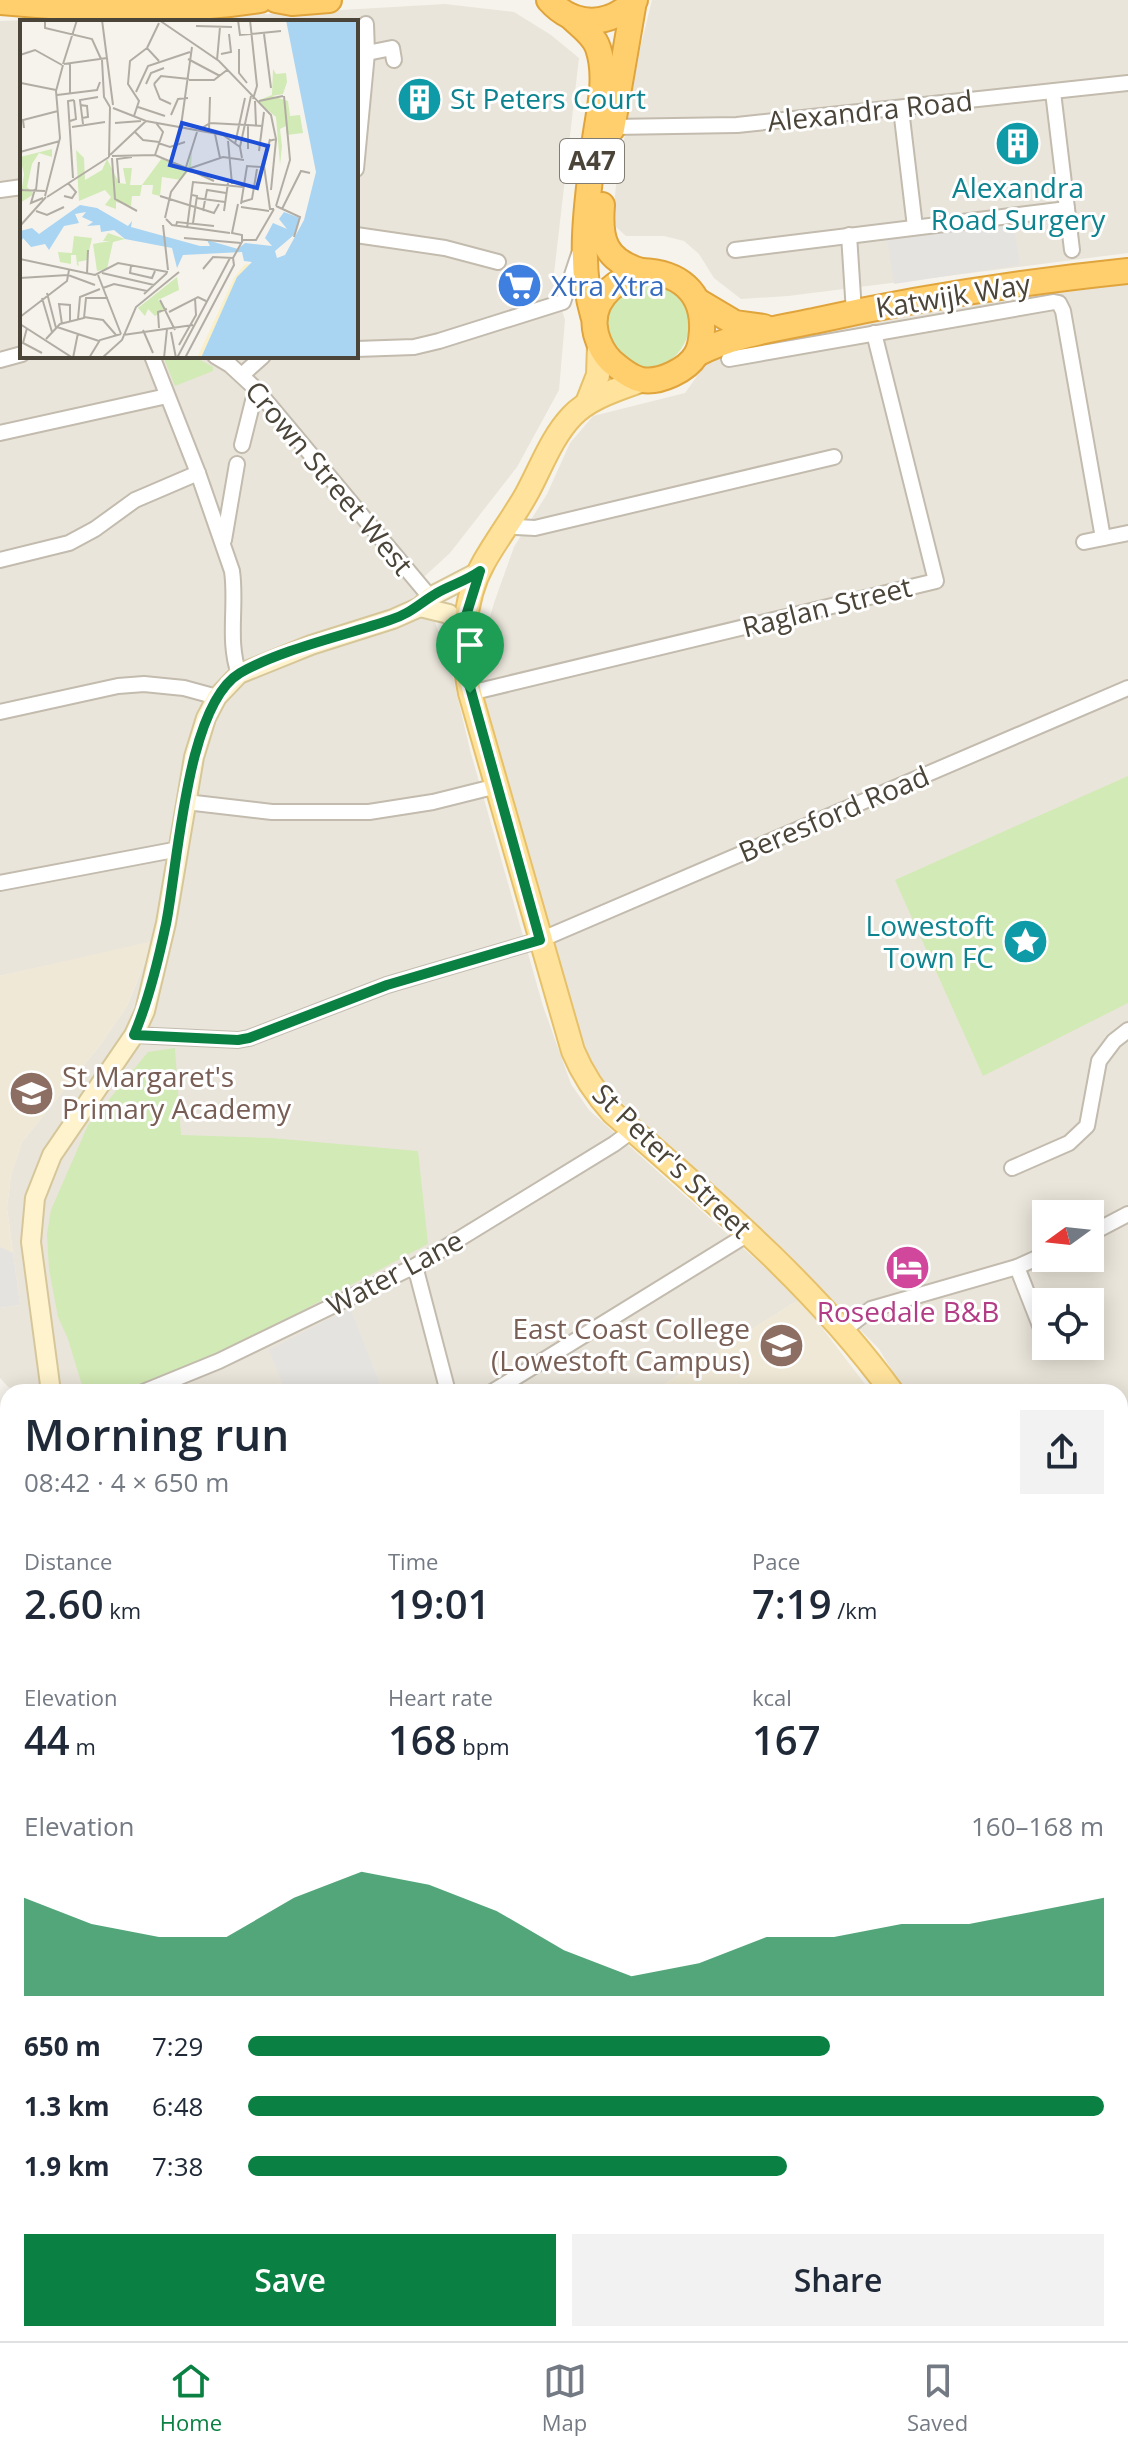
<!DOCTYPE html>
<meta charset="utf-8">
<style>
body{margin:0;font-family:"Open Sans",sans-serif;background:#f2f2f3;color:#1f2937;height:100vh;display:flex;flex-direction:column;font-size:30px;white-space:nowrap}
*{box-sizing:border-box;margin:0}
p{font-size:26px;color:#747a83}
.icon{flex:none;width:44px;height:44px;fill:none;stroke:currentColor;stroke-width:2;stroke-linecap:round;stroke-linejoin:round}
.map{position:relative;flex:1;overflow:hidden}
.panel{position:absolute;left:0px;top:1384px;width:1128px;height:958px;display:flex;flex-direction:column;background:#fff;border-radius:24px 24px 0 0;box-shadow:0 4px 20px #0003}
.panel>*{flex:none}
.needle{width:52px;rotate:255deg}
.buttons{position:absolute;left:1032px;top:1200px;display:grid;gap:16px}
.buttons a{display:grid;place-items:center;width:72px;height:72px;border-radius:0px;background:#fff;box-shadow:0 4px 20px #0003;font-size:40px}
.pin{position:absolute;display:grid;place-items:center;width:68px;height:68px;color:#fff;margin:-82px -34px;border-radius:50% 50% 50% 0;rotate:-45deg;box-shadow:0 0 8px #0007}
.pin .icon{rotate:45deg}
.round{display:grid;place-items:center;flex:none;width:84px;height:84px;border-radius:0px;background:#f2f2f3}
.head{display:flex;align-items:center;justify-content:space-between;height:136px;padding:0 24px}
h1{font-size:44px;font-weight:600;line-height:60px}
.figures{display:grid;grid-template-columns:repeat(3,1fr);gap:12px;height:136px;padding:8px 24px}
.figures div{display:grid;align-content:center}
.figures b{font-size:40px;font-weight:600}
.figures small{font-size:22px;font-weight:400}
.figures p{font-size:22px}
.chart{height:224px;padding:16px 24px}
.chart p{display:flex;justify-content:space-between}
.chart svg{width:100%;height:144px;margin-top:8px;fill:#0b8043;opacity:.7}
.primary-button{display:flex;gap:16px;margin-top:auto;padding:16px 24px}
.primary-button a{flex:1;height:92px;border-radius:0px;background:#0b8043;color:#fff;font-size:32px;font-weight:600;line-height:92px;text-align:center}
.primary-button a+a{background:#f2f2f3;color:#1f2937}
ul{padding:0 24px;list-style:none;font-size:26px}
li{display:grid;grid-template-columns:128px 96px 1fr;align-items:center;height:60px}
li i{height:20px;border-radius:10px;background:#0b8043}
.menu{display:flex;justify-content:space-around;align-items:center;height:112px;border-top:2px solid #e0e1e3;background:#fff;font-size:22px;color:#747a83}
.menu a{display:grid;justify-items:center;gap:4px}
.menu .selected{color:#0b8043}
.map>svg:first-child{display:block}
</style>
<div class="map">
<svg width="1128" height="2341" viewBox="0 0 1128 2341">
<rect width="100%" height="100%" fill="#f6f3ec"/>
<g fill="#eae5da" fill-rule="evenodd">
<polygon points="652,0 1128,0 1128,253 788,296 741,299 714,278 699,254 684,241 664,236 626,236 616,227 613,214 616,186 639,53"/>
<path d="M445,4L514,12L551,35L579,58L553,282L565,320L559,390L517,467L450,553L413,587L434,619L450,665L470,750L543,1006L571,1084L589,1110L800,1299L652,1392H13L0,1378V1308L20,1305L7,1208L11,1175L22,1142L101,1044L127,1006L153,942L0,976V21L142,16L272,14ZM22,22H356V356H22Z"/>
<path d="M1128,284V1832L1120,1807V1392H905L879,1349L758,1226L612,1094L590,1061L569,999L491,737L475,670L494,603L514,547L547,494L570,443L593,416L685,393L705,365L720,353L847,324L1014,298ZM1046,1214H1090V1258H1046ZM1046,1302H1090V1346H1046Z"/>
<polygon points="0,1488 8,1497 8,1844 0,1847"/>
<polygon points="129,2334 790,2334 796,2341 128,2341"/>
<polygon points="870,2334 1029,2334 1028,2341 877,2341"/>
</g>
<g fill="#efe8d6">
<polygon points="153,941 127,1006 101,1044 22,1142 11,1175 7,1208 20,1305 0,1308 0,976"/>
<polygon points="800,1299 871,1392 652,1392"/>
</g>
<g fill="#d2eab5">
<path d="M639,281C648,283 662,283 670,288C715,316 675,388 628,362C603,348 604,328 609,303Z"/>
<polygon points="163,356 193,356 213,367 213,371 175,386"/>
<polygon points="1128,776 1128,1003 983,1076 895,880"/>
<polygon points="175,1048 181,1135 271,1138 418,1151 428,1244 255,1336 171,1377 136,1389 84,1392 68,1339 58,1317 49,1269 47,1234 51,1210 88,1125 148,1052"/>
<polygon points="8,1885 8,2326 0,2325 0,1888"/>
<polygon points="1128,1928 1128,2341 1057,2341 1058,2334 1120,2334 1120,1944 1124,1931"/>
</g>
<g fill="#e5e3e0">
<polygon points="1013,220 1020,265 894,284 887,239"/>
<polygon points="0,1247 13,1253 20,1305 0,1308"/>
<polygon points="350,1308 383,1392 286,1392 269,1350"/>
</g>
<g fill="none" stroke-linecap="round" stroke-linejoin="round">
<defs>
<g id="street">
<polyline points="367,53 392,48 394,60"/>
<polyline points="1053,92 1072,250"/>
<polyline points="901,109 915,227"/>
<polyline points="612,127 737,125 1128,83"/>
<polyline points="356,169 367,53 366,24"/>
<polyline points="0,190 22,187"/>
<polyline points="356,235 445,248 498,262"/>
<polyline points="849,235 854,312"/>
<polyline points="735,250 1067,209"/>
<polyline points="356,349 414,347 439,341 563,302 579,254"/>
<path d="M152,356L198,473L232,571C237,605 227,641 239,674"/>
<polyline points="215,356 230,365 256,389 430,597 430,604"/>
<polyline points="729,359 1054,302 1059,303 1063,311 1103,538"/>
<polyline points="0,360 22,354"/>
<polyline points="242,375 263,356"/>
<polyline points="0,433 167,396"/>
<polyline points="242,445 256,389"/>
<polyline points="508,524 516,527 535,528 834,457"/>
<polyline points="224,540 237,464"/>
<polyline points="1084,542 1128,533"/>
<polyline points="0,560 69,543 95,529 135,500 198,473"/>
<polyline points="470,693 936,581 874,333"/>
<polyline points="0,712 118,686 144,684 184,688 217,697"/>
<polyline points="186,802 272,812 369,812 433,802 497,786"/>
<polyline points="0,883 179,849"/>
<polyline points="134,1035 238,1040 249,1038 387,985 540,940 1128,688"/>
<polyline points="1012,1168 1069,1143 1087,1126 1099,1061 1114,1041 1128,1030"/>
<polyline points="1090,1234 1128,1214"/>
<polyline points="415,1266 448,1392"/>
<polyline points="1017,1267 1046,1341"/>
<polyline points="844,1330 871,1309 1017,1267 1046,1254"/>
<polyline points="143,1392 219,1361 415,1266 614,1144 633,1130"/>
<polyline points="492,1392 748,1234"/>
<polyline points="1120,1808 1128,1809"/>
<polyline points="1120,1826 1128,1822"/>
<polyline points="636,2334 639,2341"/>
<polyline points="248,2341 248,2334"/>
<polyline points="712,2341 716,2339"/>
</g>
<g id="secondary">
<polyline points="420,607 449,614 465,637"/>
<polyline points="51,1392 31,1242 35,1198 52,1155 134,1035 145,1011 166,923 194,757 206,718 217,697 239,674 311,645 393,619 420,607 430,597 480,571"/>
<polyline points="0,1873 8,1870"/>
<polyline points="0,2334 51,2341"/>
<polyline points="114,2341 116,2334"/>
</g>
<g id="primary">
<path d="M643,380C619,389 590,397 572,416C551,438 541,468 526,495C513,518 497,539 484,562C462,601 461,650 470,693L573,1051C583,1075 595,1093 613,1113C711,1199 815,1286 892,1392"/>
<polyline points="587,403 598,375 599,346"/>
<polyline points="1120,1840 1121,1863"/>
<polyline points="1120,1918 1128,1911"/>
<polyline points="1047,2341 1048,2334"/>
</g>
<g id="highway">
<polyline points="276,0 292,3 329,0"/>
<path d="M549,0C574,28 610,27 635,0"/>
<path d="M0,2C86,10 175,14 260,0"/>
<path d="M570,16C580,26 594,35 598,48C608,77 599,110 595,139C588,195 577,261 593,315"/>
<polyline points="612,129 634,1"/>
<path d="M602,205C599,240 605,260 641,271"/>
<path d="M641,271C678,272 704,291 702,331C701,340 701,347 696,355C687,370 660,383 642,380C631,378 619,368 611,361C603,353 599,345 596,334C588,302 613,282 641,271Z"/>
<polyline points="698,301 735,323 764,327"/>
<path d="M697,354C733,335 774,329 814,321C917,298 1023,282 1128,271"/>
</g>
</defs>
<use href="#street" stroke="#c2bbae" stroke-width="18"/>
<use href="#secondary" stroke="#d6c79b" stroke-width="22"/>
<use href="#primary" stroke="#e6c16a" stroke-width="26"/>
<use href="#highway" stroke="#e0a43c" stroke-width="28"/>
<use href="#street" stroke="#fff" stroke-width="14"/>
<use href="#secondary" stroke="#fff3cd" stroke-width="18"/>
<use href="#primary" stroke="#ffe39c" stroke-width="22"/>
<use href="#highway" stroke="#ffcf6e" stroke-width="24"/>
</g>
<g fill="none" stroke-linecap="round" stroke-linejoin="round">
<defs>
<path id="route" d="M480,571L465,619L466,673L540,940L387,985L249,1038L238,1040L134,1035C149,1000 158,962 166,924C178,865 186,705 240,673C282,649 343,636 390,620C410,614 420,603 437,593C451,585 466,581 480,571Z"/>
</defs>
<use href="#route" stroke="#fff" stroke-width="16"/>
<use href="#route" stroke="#0b8043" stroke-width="10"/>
</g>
<defs>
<symbol id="building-disc" viewBox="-11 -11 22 22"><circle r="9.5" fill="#0f9aa8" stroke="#fff"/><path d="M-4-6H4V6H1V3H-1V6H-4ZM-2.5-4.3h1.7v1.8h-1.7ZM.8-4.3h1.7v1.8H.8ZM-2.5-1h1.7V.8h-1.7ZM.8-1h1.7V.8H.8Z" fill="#fff"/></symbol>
<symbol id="supermarket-disc" viewBox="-11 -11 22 22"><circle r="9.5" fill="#3f7fe0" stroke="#fff"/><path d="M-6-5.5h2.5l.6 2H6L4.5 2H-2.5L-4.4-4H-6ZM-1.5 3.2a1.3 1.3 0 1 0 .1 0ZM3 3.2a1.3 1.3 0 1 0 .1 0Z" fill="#fff"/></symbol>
<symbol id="sight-disc" viewBox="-11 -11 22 22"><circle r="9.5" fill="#0f9aa8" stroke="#fff"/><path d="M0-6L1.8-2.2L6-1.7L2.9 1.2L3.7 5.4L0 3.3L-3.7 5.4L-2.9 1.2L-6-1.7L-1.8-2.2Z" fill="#fff"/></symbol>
<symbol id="school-disc" viewBox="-11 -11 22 22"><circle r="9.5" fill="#8d6e63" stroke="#fff"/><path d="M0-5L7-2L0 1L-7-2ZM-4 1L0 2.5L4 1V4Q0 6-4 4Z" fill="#fff"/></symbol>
<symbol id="hotel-disc" viewBox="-11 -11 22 22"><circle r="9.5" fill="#d1479c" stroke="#fff"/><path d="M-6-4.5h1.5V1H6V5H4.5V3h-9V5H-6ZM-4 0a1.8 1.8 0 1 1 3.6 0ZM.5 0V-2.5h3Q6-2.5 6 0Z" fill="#fff"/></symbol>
<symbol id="university-disc" viewBox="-11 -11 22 22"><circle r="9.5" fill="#8d6e63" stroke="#fff"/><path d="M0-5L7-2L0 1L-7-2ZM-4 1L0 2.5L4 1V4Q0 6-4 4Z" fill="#fff"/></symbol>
</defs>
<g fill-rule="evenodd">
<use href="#building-disc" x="394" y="74" width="51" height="51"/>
<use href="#building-disc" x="992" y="118" width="51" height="51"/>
<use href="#supermarket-disc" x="494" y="260" width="51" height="51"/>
<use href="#sight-disc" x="1000" y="916" width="51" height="51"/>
<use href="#school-disc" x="6" y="1068" width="51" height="51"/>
<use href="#hotel-disc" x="882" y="1242" width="51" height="51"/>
<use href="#university-disc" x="756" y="1320" width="51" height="51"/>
</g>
<g text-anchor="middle" stroke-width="6" stroke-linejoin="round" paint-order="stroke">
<rect fill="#fff" stroke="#817c74" stroke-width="2" x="560" y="139" width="64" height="44" rx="6"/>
<g font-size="26" font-weight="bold" fill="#4b4439">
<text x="592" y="170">A47</text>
</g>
<g font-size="28" fill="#0d838f" stroke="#fff" text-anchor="start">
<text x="450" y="109">St Peters Court</text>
<text x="1018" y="198" text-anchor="middle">Alexandra<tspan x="1018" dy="32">Road Surgery</tspan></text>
<text x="994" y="936" text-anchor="end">Lowestoft<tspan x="994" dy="32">Town FC</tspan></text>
</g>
<g font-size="28" fill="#4b4439" stroke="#fff">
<text transform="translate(870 111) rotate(-6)" y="10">Alexandra Road</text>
<text transform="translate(953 296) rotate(-9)" y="10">Katwijk Way</text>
<text transform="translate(329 478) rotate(50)" y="10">Crown Street West</text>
<text transform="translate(827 607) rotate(-14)" y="10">Raglan Street</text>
<text transform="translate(834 814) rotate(-23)" y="10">Beresford Road</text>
<text transform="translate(672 1161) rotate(44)" y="10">St Peter's Street</text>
<text transform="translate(395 1273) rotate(-28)" y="10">Water Lane</text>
</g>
<g font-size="28" fill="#366cbe" stroke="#fff" text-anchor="start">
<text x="551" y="296">Xtra Xtra</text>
</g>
<g font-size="28" fill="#785e54" stroke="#fff" text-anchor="start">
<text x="62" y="1087">St Margaret's<tspan x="62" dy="32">Primary Academy</tspan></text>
<text x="750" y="1339" text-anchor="end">East Coast College<tspan x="750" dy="32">(Lowestoft Campus)</tspan></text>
</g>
<g font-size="28" fill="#b23c85" stroke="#fff">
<text x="908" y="1322">Rosedale B&amp;B</text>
</g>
</g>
<g transform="translate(20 20)">
<rect width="338" height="338" fill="#f6f3ec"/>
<path d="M253,49L256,54L266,53L267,62L263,74L252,76L268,81L270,96L280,95L283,113L267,115L266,106L260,109L262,126L260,145L256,97L237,81L252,75ZM32,129V137L19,133L12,144L7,167L14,174L0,183L4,154L0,137ZM56,130L64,138L65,160L82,150L87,139L99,163L106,164L103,148H112L110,165H122L120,176H112L111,186L96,182V189L85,185L91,177L85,170L59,181ZM172,130L171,148L161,160L142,157L140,176L132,174L133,165H122L142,138L168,147ZM88,213L105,219L93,222L87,249L77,251L73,224L90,221H83ZM54,216L72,218L67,240L58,242L59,246L57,245L56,235H51V244L40,242L38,232L52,233ZM157,257L159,270L138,280L147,289L135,296L128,289L125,296L118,288Z" fill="#d2eab5"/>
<path d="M236,236L238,242L185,338H177L214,258L224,245L238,242Z" fill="#f9efc9"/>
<path d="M266,0H338V338H181L217,257L232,242L224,241L222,232L163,235L157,248L152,228L105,219L94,210L81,212L80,205L67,206L73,202L62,197L66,192L55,194L59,203L44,206L29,230L25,224L11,227L3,218L0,224V211L12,208L19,214L60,185L77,188L108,206L112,201L111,207L180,226H190L187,220L218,229L225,223L252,226L245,218L253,203L267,209L259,199L264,192L280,198L275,214L255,231L257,238L265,235L284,200L296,152Z" fill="#a9d4f2"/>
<path fill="none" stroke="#b2ada4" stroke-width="2" d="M25,0V8L72,19L81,39M82,0L93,85M139,0L199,41L251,95L256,119L249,121M218,0L220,15L261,11M230,0L237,66L233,79M176,6L212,7M244,14L251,68M127,28L139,3M219,29V53L227,63M201,34L211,32L209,14M0,35L15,30L42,45M168,39L200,56M82,40L84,77L90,87M197,40L200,7M43,44L57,0M44,44L87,38M169,60H194L207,50M1,63L36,70M126,64L131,53L144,48M134,64L141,56L169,59M134,64L140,79L151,84M116,72L128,46L170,32M50,74V44M37,75L77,70L80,62M235,81L236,105M239,81L263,76M60,85L67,86L68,97L62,98M118,87L145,96M93,88L126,101L203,115L220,127L222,138M151,95L158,79L168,78M114,96L119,81L108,64L110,41L127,28L139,41M50,101L56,99L54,80M95,103L121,101M63,104L60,80L78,77M228,104V129M161,106L172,27M52,107L85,102M4,108L3,100L38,91M179,110L190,103L243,106M189,110L190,77M114,111L123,120L139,122M195,114L200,138M250,119L244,146L250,189H254M208,121L212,164M138,123L150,127L165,122M215,124L225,78M220,127L231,76M239,131L244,92M0,132L40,121M90,135L126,101M135,135L143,112L136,103M92,136L135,135L166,148M89,137L90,87M92,138L95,179L117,191M166,147L177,112M168,149L203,137L224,140M170,150L194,161M53,158L48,81L54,80M99,163L97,139L112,137M15,169L11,183L23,178M0,170L25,171M16,170L19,142M251,170L256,120M172,175L177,176L173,203M25,176L40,118L36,71L43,45M44,176L52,178L56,172L48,163M140,176L194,193L199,184M27,177L89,137M176,178L205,182M222,182L232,179L237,149M218,184L212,213L222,215V222M221,184L227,146L241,147M256,186L270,140L264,76M256,186L280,197L274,217M221,187L249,191M262,189L281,151L290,153M16,191L27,195L44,187M183,191L187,170L206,173M204,191L208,163M145,198L151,172L168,149M146,199L152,205L210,213M143,205L148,250M0,206L26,177M156,206L157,202L194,206M167,208L173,162L223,167M164,218L221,223M223,220H236L254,189M0,239L75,255L98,243L148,252M111,246L110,253L132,258L135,251M183,249L193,237L213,238L223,220M82,253L134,265M67,254L68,230M48,255L75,265M78,255L101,314M0,258L48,255M83,268L94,264L127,271M27,273L36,308M124,274L147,253M22,278L32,312M140,280L155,310M149,292L178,277L186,281M0,297L47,261L49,250M64,297L83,300L96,315M58,299L60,277L80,269M0,304L53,338L58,313M42,304L39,284L50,285V301M37,307L79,321M7,308L3,323L22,333M139,308L138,292L147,289M123,310L133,333M151,312L156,338M103,315L173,305M26,319L40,304L64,298L66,278H88M159,325L176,295L175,278M69,338L80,320L101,314M82,338L102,320L116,287L159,252M144,338L147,309M157,338L210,238M165,338L214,245L213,238"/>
<path fill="#1d4ed8" fill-opacity="0.15" stroke="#1d4ed8" stroke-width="4" d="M162,103L248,126L237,168L150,145Z"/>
<rect width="338" height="338" fill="none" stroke="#4b4439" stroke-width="4"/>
</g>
</svg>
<div class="buttons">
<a><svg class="needle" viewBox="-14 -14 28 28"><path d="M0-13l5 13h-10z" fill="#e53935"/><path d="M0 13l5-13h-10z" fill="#747a83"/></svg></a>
<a><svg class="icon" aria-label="locate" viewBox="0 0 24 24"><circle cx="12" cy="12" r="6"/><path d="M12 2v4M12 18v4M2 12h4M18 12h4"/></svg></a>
</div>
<div class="pin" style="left:470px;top:693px;background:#1e9e55"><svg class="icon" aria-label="arrive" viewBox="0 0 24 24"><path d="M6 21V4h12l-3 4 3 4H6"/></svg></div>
<section class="panel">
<div class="head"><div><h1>Morning run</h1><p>08:42 · 4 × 650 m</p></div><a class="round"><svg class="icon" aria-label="share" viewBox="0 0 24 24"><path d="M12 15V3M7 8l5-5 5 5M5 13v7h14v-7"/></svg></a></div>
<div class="figures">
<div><p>Distance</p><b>2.60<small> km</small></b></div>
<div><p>Time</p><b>19:01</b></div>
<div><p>Pace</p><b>7:19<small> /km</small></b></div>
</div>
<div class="figures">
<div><p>Elevation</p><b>44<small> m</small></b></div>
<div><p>Heart rate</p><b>168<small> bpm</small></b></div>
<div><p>kcal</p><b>167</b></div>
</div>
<div class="chart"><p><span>Elevation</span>160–168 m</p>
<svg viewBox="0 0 160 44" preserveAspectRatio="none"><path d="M0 44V14L10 22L20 26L30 26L40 14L50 6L60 10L70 18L80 30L90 38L100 34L110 26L120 26L130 22L140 22L150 18L160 14V44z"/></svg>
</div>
<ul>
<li><b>650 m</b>7:29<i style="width:68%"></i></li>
<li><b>1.3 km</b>6:48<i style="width:100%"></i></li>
<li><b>1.9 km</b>7:38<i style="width:63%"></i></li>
</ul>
<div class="primary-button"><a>Save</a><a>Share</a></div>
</section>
</div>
<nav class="menu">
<a class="selected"><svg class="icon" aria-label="home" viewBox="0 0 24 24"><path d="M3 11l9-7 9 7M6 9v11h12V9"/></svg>Home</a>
<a><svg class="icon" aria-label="map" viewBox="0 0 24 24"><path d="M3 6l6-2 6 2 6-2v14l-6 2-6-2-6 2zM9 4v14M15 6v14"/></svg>Map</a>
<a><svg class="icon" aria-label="saved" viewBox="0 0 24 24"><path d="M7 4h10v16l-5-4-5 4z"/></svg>Saved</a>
</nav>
